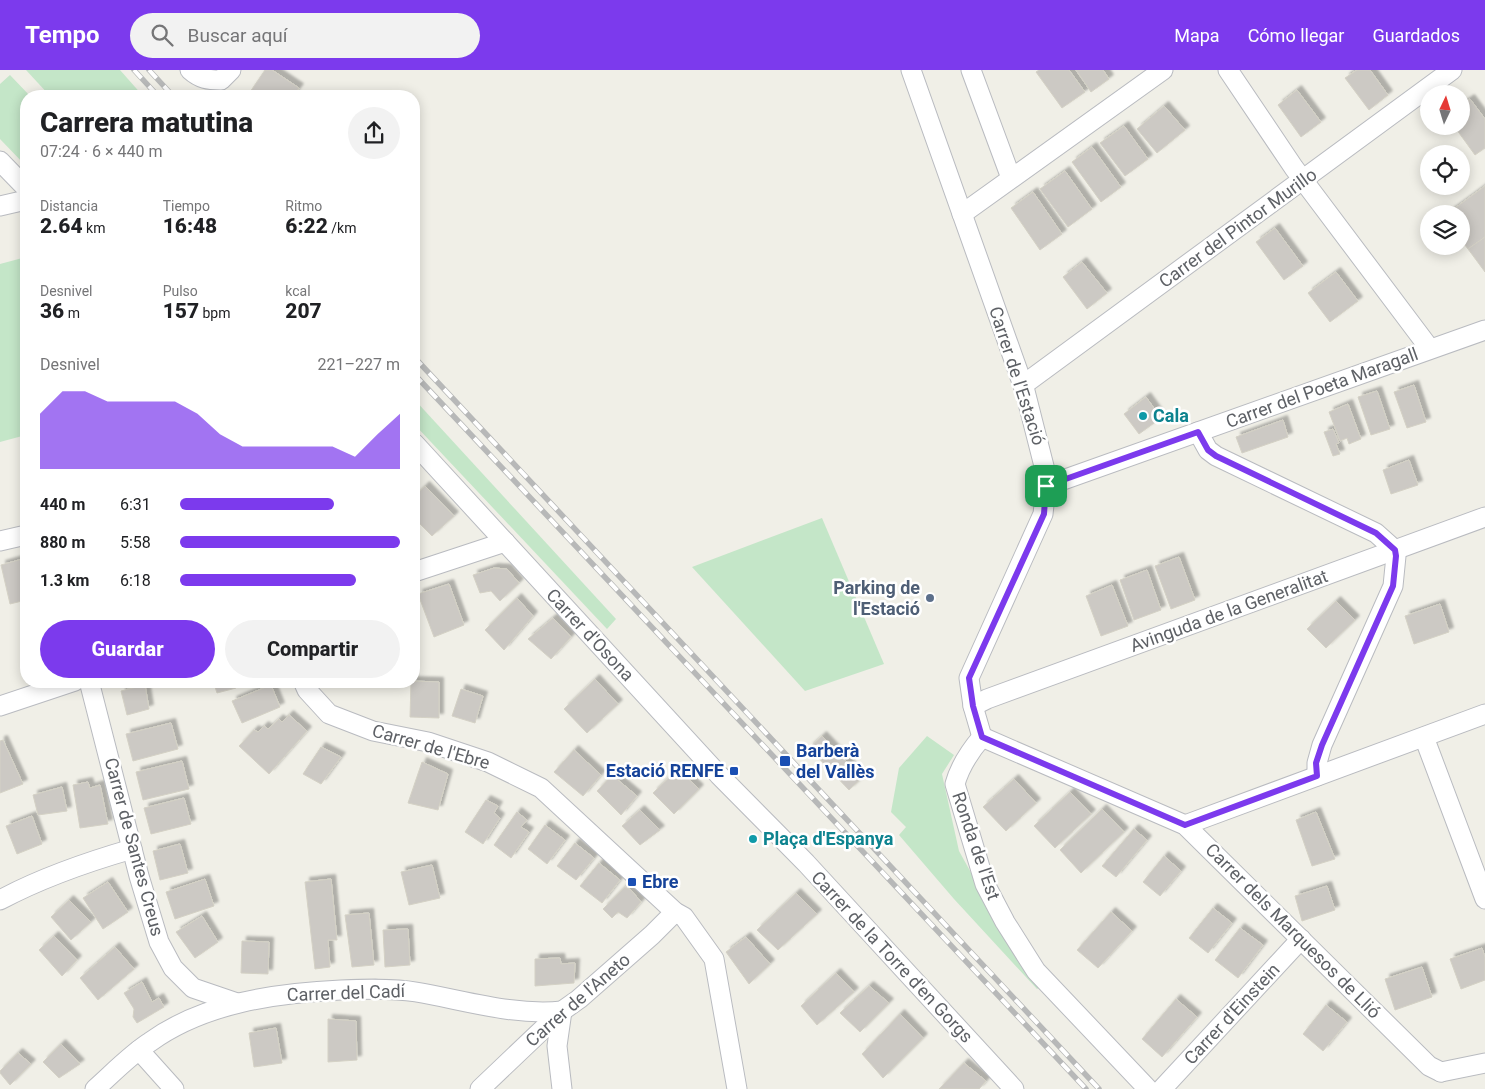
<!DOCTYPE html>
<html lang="es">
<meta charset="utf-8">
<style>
body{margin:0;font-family:Roboto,sans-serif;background:#f2f2f2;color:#202124;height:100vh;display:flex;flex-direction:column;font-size:19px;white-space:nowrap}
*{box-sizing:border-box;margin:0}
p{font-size:16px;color:#757577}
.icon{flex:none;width:28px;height:28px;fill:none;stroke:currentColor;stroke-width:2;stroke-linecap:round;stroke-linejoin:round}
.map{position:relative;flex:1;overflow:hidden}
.details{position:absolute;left:20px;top:20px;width:400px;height:598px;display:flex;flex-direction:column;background:#fff;border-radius:20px;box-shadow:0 2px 12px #0003}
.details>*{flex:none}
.needle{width:32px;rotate:4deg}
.buttons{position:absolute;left:1420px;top:15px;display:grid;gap:10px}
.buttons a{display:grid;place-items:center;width:50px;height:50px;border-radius:50%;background:#fff;box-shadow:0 2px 12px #0003;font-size:25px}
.pin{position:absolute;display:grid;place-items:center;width:42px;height:42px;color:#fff;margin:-21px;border-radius:10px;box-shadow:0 2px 8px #0006}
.round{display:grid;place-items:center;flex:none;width:52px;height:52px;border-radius:26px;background:#f2f2f2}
.headline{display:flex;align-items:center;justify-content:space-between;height:85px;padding:0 20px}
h1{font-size:28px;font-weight:800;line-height:38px}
.metrics{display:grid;grid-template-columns:repeat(3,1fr);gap:8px;height:85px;padding:5px 20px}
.metrics div{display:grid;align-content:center}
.metrics b{font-size:21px;font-weight:800}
.metrics small{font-size:14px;font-weight:400}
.metrics p{font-size:14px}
.chart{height:140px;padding:10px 20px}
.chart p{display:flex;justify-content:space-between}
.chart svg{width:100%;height:90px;margin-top:5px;fill:#7c3aed;opacity:.7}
.cta{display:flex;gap:10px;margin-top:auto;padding:10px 20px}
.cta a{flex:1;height:58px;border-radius:30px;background:#7c3aed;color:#fff;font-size:20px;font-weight:800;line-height:58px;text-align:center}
.cta a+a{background:#f2f2f2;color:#202124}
ul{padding:0 20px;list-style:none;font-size:16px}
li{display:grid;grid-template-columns:80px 60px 1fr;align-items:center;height:38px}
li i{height:12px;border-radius:6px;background:#7c3aed}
header{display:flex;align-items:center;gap:30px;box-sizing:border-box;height:70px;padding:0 25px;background:#7c3aed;color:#fff}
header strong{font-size:24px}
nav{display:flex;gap:28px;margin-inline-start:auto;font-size:18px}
.search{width:350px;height:45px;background:#f2f2f2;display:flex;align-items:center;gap:12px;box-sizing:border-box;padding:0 18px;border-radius:28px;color:#757577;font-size:19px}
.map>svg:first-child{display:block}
</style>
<header>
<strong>Tempo</strong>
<div class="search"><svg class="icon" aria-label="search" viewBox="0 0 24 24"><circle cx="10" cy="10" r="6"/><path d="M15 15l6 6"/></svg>Buscar aquí</div>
<nav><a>Mapa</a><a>Cómo llegar</a><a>Guardados</a></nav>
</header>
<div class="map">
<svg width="1485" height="1019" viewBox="0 0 1485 1019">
<defs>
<filter id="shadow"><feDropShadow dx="4.5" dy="-4.5" stdDeviation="1" flood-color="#0004"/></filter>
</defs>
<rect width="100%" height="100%" fill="#f0efe7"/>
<g fill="#c4e6c8">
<polygon points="26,0 120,0 143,26 50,26"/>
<polygon points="10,5 30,26 26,26 26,96 0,69 0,14"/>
<polygon points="26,187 26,365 0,372 0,194"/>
<polygon points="414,329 616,549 607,559 414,354"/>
<polygon points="822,448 884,594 805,621 692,497"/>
<polygon points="927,666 954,685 942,704 959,781 984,826 1043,915 1037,919 954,829 899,765 906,757 891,742 899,698"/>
</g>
<g fill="#ccc9c4" stroke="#d4d1c5" filter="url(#shadow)">
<polygon points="265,0 272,0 299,18 293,26 256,26 250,22"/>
<polygon points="1039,0 1069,0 1085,22 1062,38 1036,2"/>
<polygon points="1076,0 1103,0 1109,9 1091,22"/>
<polygon points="1357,0 1370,0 1388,25 1369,40 1345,8"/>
<polygon points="1297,20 1321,52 1301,67 1278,35"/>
<polygon points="1470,29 1485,49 1485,78 1475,85 1454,56 1461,56 1461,35"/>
<polygon points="1164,36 1185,60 1157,83 1137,59"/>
<polygon points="1124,56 1148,89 1125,106 1100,73"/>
<polygon points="1092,77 1121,117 1101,132 1072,92"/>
<polygon points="1065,101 1092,139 1068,157 1040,119"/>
<polygon points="1485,116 1485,167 1468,179 1461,170 1461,144 1447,144"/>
<polygon points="1033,122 1062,164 1040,180 1011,138"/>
<polygon points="1275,158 1303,196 1284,210 1256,172"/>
<polygon points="1485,167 1485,202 1468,179"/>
<polygon points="1082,192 1107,223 1087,239 1063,207"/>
<polygon points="1336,202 1358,231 1330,252 1308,223"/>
<polygon points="1414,315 1426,352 1407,358 1394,322"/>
<polygon points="1377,321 1390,359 1371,365 1358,327"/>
<polygon points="1146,327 1161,348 1139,364 1124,344"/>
<polygon points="1348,334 1361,369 1349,374 1347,368 1340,371 1329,342"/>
<polygon points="1283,350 1288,367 1242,383 1236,367"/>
<polygon points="1333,359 1339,373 1336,374 1340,384 1333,386 1324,362"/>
<polygon points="1409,390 1418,415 1391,424 1383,400"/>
<polygon points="425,416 454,446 432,466 414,448 414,427"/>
<polygon points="1179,487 1195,530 1171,539 1155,496"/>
<polygon points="26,488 26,530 10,534 1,495"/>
<polygon points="494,498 507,499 519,513 500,531 491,521 480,523 473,505"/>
<polygon points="1147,500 1161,540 1134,550 1120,510"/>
<polygon points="449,514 464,555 434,567 418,524"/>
<polygon points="1112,515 1128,556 1101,566 1086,526"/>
<polygon points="517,528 533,546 504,580 485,560"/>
<polygon points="1336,531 1355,550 1326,578 1307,559"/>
<polygon points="1440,534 1449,562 1414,574 1405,546"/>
<polygon points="553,548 571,567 551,589 528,569"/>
<polygon points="595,609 618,634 587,663 564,639"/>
<polygon points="213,611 242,611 234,614 236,618 217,623"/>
<polygon points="411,611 439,612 439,648 410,647"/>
<polygon points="145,615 149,639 127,645 121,621"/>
<polygon points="271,615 280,637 242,653 232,631"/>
<polygon points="461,619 483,626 475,653 452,646"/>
<polygon points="289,645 307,661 269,704 239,676 254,660 258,662 264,656 268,659 279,649 282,652"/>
<polygon points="171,653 178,679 133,691 126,664"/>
<polygon points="822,666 862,708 849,720 809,678"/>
<polygon points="3,670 23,714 0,723 0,671"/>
<polygon points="321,677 341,687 321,714 303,704"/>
<polygon points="574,680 601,705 583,726 554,702"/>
<polygon points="182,691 189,719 143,730 136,702"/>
<polygon points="422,692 448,704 438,740 408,733"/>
<polygon points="678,699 699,719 674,744 653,723"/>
<polygon points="612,705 637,726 621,745 597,721"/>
<polygon points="1014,709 1036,733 1006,761 983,737"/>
<polygon points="88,712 90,718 100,715 108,754 80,758 73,715"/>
<polygon points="62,717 67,741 38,745 33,725"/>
<polygon points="1070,722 1091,744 1055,778 1034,756"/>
<polygon points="184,728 191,754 151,764 144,738"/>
<polygon points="486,730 498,736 494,743 500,748 483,774 465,762"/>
<polygon points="1102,739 1124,762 1081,803 1060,780"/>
<polygon points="640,740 660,760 640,775 622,756"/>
<polygon points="517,742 527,750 521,757 529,762 511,788 494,775"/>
<polygon points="1316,742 1335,789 1312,796 1296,750"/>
<polygon points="32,746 42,774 17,784 6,756"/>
<polygon points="545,755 565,770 547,794 528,779"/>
<polygon points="1134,759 1147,770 1116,807 1102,796"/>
<polygon points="575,773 594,788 576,810 557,796"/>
<polygon points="180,774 188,803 160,810 153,781"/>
<polygon points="1164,786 1181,801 1160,826 1143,812"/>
<polygon points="599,793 620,810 602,833 580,816"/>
<polygon points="432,795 440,828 409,835 401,802"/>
<polygon points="205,809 214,836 175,849 166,822"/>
<polygon points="331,809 337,870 328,870 330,897 315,899 305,812"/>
<polygon points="108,812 128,842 103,859 83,828"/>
<polygon points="1327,816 1335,840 1302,851 1295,826"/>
<polygon points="625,817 631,820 641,832 627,848 618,842 612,848 603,839"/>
<polygon points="796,823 817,844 778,880 757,860"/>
<polygon points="69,830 91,852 71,870 51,847"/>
<polygon points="1213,838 1232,853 1208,883 1189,868"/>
<polygon points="1111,842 1132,861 1098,898 1077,880"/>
<polygon points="369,843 374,895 352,897 345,845"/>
<polygon points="202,846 218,872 195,888 176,862"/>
<polygon points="1240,858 1263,875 1238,908 1215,890"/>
<polygon points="408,859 410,895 385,897 383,860"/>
<polygon points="54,866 77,890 62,906 39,880"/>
<polygon points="746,867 770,894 749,914 726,882"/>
<polygon points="242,871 269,872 268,904 241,903"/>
<polygon points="115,877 134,899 98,930 80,908"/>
<polygon points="1482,878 1485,887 1485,910 1461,919 1450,889"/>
<polygon points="560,888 561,894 575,893 574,913 535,916 535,889"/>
<polygon points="1422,897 1432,927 1395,940 1385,909"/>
<polygon points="836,903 854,922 817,955 801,936"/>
<polygon points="142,912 152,932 159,928 164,937 137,953 133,947 134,939 124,923"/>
<polygon points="869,916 889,933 860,962 840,943"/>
<polygon points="1176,929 1197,947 1162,987 1142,969"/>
<polygon points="1326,935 1347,952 1323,981 1303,964"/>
<polygon points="900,944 923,968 883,1008 862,984"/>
<polygon points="328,949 356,951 357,990 328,992"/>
<polygon points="276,958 282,993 254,997 249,963"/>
<polygon points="61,974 80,994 59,1008 43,992"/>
<polygon points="18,983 31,994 10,1015 0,1003 0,1001"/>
<polygon points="964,993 986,1011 979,1019 939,1019"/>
</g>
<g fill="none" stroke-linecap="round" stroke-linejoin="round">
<defs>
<g id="minor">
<path d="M190,0C200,9 208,10 221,10L231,0"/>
<polyline points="911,0 1025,321 1047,408 1043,444 969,608 973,636 982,667"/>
<polyline points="971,0 1011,108"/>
<polyline points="1228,0 1294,98 1430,279"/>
<polyline points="0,91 26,118"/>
<polyline points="0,136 26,130"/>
<polyline points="962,144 1163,0"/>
<polyline points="1023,315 1452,0"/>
<polyline points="1198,362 1208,380 1216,386 1376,463 1395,480 1396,486 1393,516 1322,675 1317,693 1317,706"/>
<polyline points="414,373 719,705 806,793 1014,1019"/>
<polyline points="1046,416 1485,260"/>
<polyline points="0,471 26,465"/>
<polyline points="414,502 505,472"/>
<polyline points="89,611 139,806 159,872 173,898 193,918 237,933"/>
<polyline points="303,611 307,620 329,644 373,661 428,672 488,692 541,718 675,842 684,847 714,889 737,1019"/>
<polyline points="0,636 75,611"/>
<polyline points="973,636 987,629 1485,447"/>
<polyline points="982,667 1185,755 1429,996 1441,1002"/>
<path d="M982,667C970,681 960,696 955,714L985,814L1005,852L1036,901L1148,1019"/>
<polyline points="1424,667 1485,829"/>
<polyline points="1185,755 1485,644"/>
<path d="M0,830C41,808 87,792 132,779"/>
<polyline points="139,980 174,1019"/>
<polyline points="1441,1002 1485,993"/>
<path d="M95,1019C113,1003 130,985 150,972C204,933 276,923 341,920C365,919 392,918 416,922C464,930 513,946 562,941"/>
<polyline points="480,1019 562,941 579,929 652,865 675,842"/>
<polyline points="562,1019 557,976 562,941"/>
<polyline points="1162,1019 1301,869"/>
</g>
</defs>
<use href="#minor" stroke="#b9bbc0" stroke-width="21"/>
<use href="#minor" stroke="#fff" stroke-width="19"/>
<defs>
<g id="rail">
<polyline points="134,0 158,26"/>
<polyline points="149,0 173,26"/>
<polyline points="414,287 1099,1019"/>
<polyline points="414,304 1086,1019"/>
</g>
</defs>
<use href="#rail" stroke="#b7b8b8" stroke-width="5.5"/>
<use href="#rail" stroke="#fff" stroke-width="4" stroke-dasharray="11" stroke-linecap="butt"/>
</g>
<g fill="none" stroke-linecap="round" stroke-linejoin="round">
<defs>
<polygon id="route" points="1198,362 1208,380 1216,386 1376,463 1395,480 1396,486 1393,516 1322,675 1316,693 1317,706 1185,755 982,667 973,636 969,608 1044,444 1046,416"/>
</defs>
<use href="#route" stroke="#fff" stroke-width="10"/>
<use href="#route" stroke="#7c3aed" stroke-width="6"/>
</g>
<g fill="#0f9aa8" stroke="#fff" stroke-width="2">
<circle cx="1143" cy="346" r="5"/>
<circle cx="753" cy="769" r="5"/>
</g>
<circle fill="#5c6f8a" stroke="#fff" stroke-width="2" cx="930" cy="528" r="5"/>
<g fill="#1a4fb4" stroke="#fff" stroke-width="2">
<rect x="779" y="685" width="12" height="12" rx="2.5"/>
<rect x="729" y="696" width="10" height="10" rx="2.5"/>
<rect x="627" y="807" width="10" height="10" rx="2.5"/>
</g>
<g text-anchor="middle" stroke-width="5" stroke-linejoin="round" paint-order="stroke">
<g font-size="18" fill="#5e6166" stroke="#fff">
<text transform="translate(1238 158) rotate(-36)" y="6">Carrer del Pintor Murillo</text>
<text transform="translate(1017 306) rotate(72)" y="6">Carrer de l'Estació</text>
<text transform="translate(1322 318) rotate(-20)" y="6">Carrer del Poeta Maragall</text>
<text transform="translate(1229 541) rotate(-20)" y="6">Avinguda de la Generalitat</text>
<text transform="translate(590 565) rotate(47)" y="6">Carrer d'Osona</text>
<text transform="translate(431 677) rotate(16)" y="6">Carrer de l'Ebre</text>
<text transform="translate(976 776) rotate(71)" y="6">Ronda de l'Est</text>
<text transform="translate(134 777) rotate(75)" y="6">Carrer de Santes Creus</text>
<text transform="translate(1293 861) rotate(45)" y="6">Carrer dels Marquesos de Llió</text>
<text transform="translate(892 887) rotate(47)" y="6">Carrer de la Torre d'en Gorgs</text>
<text transform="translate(346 923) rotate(-2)" y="6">Carrer del Cadí</text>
<text transform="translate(578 930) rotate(-41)" y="6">Carrer de l'Aneto</text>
<text transform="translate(1232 944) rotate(-47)" y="6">Carrer d'Einstein</text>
</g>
<g font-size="18" font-weight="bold" fill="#0d838f" stroke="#fff" text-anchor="start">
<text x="1153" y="352">Cala</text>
<text x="763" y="775">Plaça d'Espanya</text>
</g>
<g font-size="18" font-weight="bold" fill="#4e5e75" stroke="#fff" text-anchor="end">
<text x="920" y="524">Parking de<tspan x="920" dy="21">l'Estació</tspan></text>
</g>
<g font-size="18" font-weight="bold" fill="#164399" stroke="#fff" text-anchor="start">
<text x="796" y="687">Barberà<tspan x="796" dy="21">del Vallès</tspan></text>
<text x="724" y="707" text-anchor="end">Estació RENFE</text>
<text x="642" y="818">Ebre</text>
</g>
</g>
</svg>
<div class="buttons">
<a><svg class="needle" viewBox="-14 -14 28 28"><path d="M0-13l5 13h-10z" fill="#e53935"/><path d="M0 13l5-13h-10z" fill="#757577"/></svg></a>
<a><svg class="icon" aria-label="locate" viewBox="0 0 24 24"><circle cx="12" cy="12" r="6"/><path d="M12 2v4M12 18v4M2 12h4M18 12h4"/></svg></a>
<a><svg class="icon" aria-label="layers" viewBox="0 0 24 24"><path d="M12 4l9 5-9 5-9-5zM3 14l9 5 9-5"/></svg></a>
</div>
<div class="pin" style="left:1046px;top:416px;background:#1e9e55"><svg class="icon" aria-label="arrive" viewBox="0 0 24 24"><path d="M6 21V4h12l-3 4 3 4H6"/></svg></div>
<section class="details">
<div class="headline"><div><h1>Carrera matutina</h1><p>07:24 · 6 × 440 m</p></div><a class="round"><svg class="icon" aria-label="share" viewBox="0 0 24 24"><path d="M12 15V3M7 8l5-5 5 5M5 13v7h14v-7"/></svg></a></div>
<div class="metrics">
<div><p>Distancia</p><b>2.64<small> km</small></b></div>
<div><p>Tiempo</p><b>16:48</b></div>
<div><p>Ritmo</p><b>6:22<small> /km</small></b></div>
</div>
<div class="metrics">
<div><p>Desnivel</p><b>36<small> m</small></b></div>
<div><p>Pulso</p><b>157<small> bpm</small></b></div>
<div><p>kcal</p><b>207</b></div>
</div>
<div class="chart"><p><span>Desnivel</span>221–227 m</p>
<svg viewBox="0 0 160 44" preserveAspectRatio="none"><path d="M0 44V17L10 6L20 6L30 11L40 11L50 11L60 11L70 17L80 27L90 33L100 33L110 33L120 33L130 33L140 38L150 27L160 17V44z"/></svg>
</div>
<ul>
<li><b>440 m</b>6:31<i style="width:70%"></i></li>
<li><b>880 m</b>5:58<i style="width:100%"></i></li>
<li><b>1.3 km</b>6:18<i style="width:80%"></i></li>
</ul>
<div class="cta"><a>Guardar</a><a>Compartir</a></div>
</section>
</div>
